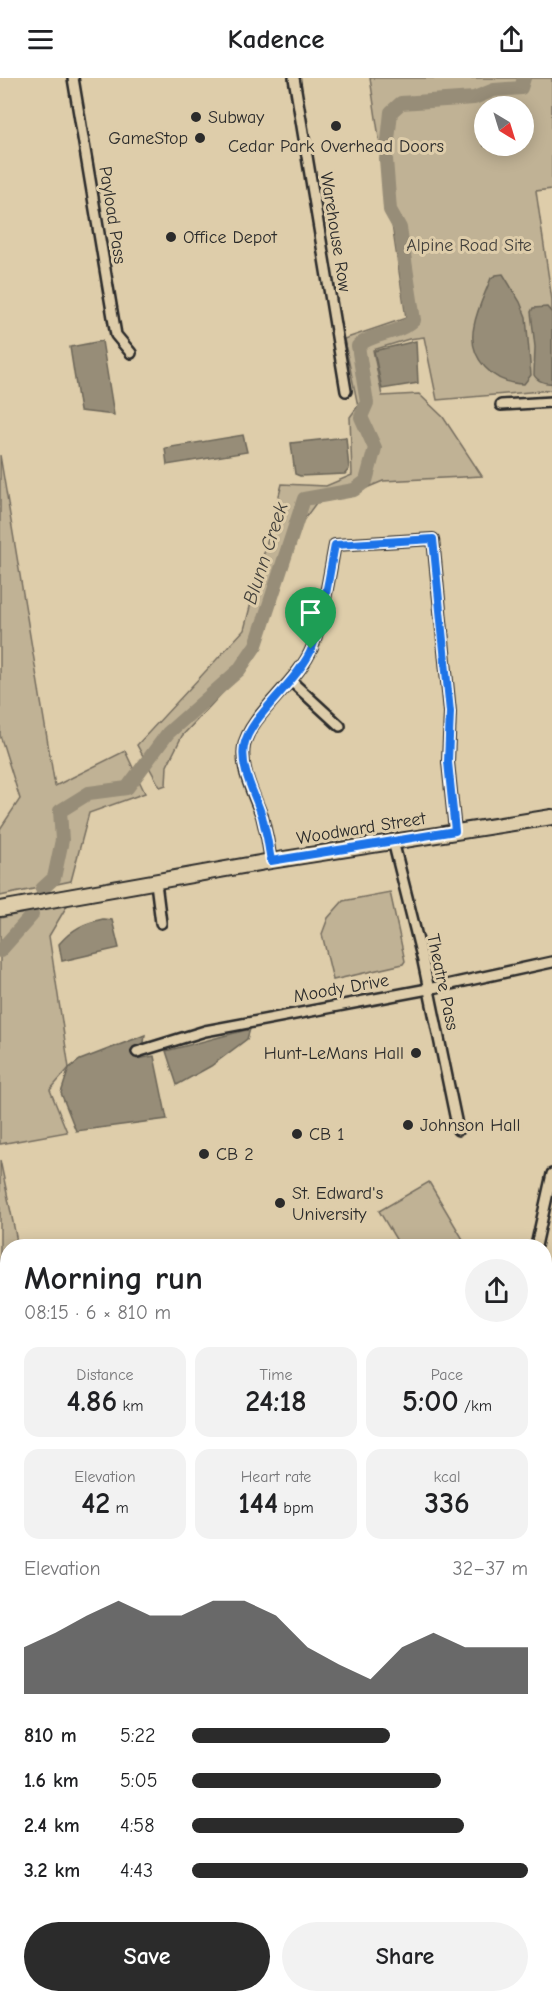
<!DOCTYPE html>
<meta charset="utf-8">
<style>
body{margin:0;font-family:"Comic Neue",sans-serif;background:#f2f2f2;color:#202124;height:100vh;display:flex;flex-direction:column;font-size:22px;white-space:nowrap}
*{box-sizing:border-box;margin:0}
p{font-size:20px;color:#757577}
.icon{flex:none;width:33px;height:33px;fill:none;stroke:currentColor;stroke-width:2;stroke-linecap:round;stroke-linejoin:round}
.map{position:relative;flex:1;overflow:hidden}
.details{position:absolute;left:0px;top:1161px;width:552px;height:764px;display:flex;flex-direction:column;background:#fff;border-radius:24px 24px 0 0;box-shadow:0 3px 15px #0003}
.details>*{flex:none}
.needle{width:39px;rotate:142deg}
.controls{position:absolute;left:474px;top:18px;display:grid;gap:12px}
.controls a{display:grid;place-items:center;width:60px;height:60px;border-radius:50%;background:#fff;box-shadow:0 3px 15px #0003;font-size:30px}
.pin{position:absolute;display:grid;place-items:center;width:51px;height:51px;color:#fff;margin:-62px -26px;border-radius:50% 50% 50% 0;rotate:-45deg;box-shadow:0 0 6px #0007}
.pin .icon{rotate:45deg}
.round{display:grid;place-items:center;flex:none;width:63px;height:63px;border-radius:32px;background:#f2f2f2}
.overview{display:flex;align-items:center;justify-content:space-between;height:102px;padding:0 24px}
h1{font-size:33px;font-weight:600;line-height:45px}
.stats{display:grid;grid-template-columns:repeat(3,1fr);gap:9px;height:102px;padding:6px 24px}
.stats div{display:grid;align-content:center;border-radius:15px;background:#f2f2f2;text-align:center}
.stats b{font-size:30px;font-weight:600}
.stats small{font-size:16px;font-weight:400}
.stats p{font-size:16px}
.chart{height:168px;padding:12px 24px}
.chart p{display:flex;justify-content:space-between}
.chart svg{width:100%;height:108px;margin-top:6px;fill:#2b2b2b;opacity:.7}
.button{display:flex;gap:12px;margin-top:auto;padding:12px 24px}
.button a{flex:1;height:69px;border-radius:36px;background:#2b2b2b;color:#fff;font-size:24px;font-weight:600;line-height:69px;text-align:center}
.button a+a{background:#f2f2f2;color:#202124}
ul{padding:0 24px;list-style:none;font-size:20px}
li{display:grid;grid-template-columns:96px 72px 1fr;align-items:center;height:45px}
li i{height:15px;border-radius:8px;background:#2b2b2b}
header{display:flex;justify-content:space-between;align-items:center;height:78px;padding:0 24px;background:#fff;font-size:27px;font-weight:600}
.map>svg:first-child{display:block}
</style>
<header><svg class="icon" aria-label="menu" viewBox="0 0 24 24"><path d="M4 6h16M4 12h16M4 18h16"/></svg>Kadence<svg class="icon" aria-label="share" viewBox="0 0 24 24"><path d="M12 15V3M7 8l5-5 5 5M5 13v7h14v-7"/></svg></header>
<div class="map">
<svg width="552" height="1924" viewBox="0 0 552 1924">
<rect width="100%" height="100%" fill="#decdaa"/>
<filter id="ink" filterUnits="userSpaceOnUse"><feTurbulence type="fractalNoise" baseFrequency=".0167" numOctaves="2"/><feDisplacementMap in="SourceGraphic" scale="12" xChannelSelector="R" yChannelSelector="G"/><feConvolveMatrix kernelMatrix="1 2 1 2 8 2 1 2 1" color-interpolation-filters="sRGB"/></filter>
<g filter="url(#ink)">
<g fill="#c0b295" stroke="#766e60" stroke-width="1.5" fill-rule="evenodd">
<path d="M370,0H552V111L536,113L552,222V312L437,322L424,259L409,261L373,272L382,318L419,316L443,339L482,398L383,403L352,416L319,421L302,444L261,562L241,595L182,658L167,688L166,707L160,709L137,667L244,552L282,406L326,408L352,397L350,339L358,328L344,261L406,240ZM484,28H524V68H484Z"/>
<polygon points="0,377 55,708 125,673 145,715 89,735 71,803 0,818 0,751 20,721 0,657"/>
<polygon points="390,814 405,883 403,886 333,902 322,856 328,840 343,823"/>
<polygon points="68,826 49,858 69,990 50,1012 67,1054 0,1066 0,840"/>
<polygon points="0,1082 18,1168 8,1168 7,1409 0,1371"/>
<polygon points="429,1104 467,1168 400,1168 379,1133"/>
<polygon points="112,1917 190,1917 191,1924 113,1924"/>
<polygon points="196,1917 453,1917 454,1924 198,1924"/>
</g>
<g fill="#978d78" stroke="#6c6659" stroke-width="1.5">
<path d="M503,196L520,224L526,239L531,297L524,306C493,306 467,280 474,248C477,231 485,216 491,200L496,197Z"/>
<path d="M547,229L552,235V305C546,306 537,303 534,297L535,269L531,234L533,230Z"/>
<polygon points="102,263 114,337 80,333 70,269"/>
<polygon points="416,263 418,305 382,311 374,273"/>
<polygon points="243,357 247,374 167,387 165,370"/>
<polygon points="346,359 349,391 345,396 300,398 295,396 291,365"/>
<path d="M103,841L112,842L119,870L62,883L59,866C72,851 84,845 103,841Z"/>
<polygon points="250,951 247,961 211,988 177,1007 166,973"/>
<polygon points="145,957 144,965 134,972 137,981 154,978 167,1041 76,1053 61,1015 69,990 80,982"/>
</g>
<g fill="none" stroke-linecap="round" stroke-linejoin="round">
<g stroke="#978d78" stroke-width="14">
<path d="M42,811L54,800L62,762L60,733L89,715L127,710L168,655L239,592L256,567L304,421L354,412L366,403L375,370L361,339L367,325L358,268C374,254 398,257 414,242L400,150L390,132L386,81L391,34L401,25L474,20L494,12L521,10L524,0"/>
<polyline points="0,873 32,837"/>
<polyline points="0,1461 8,1464"/>
<polyline points="496,1917 504,1924"/>
</g>
<defs>
<g id="street">
<polyline points="73,0 116,257 131,275"/>
<polyline points="294,0 346,313"/>
<polyline points="501,327 552,324"/>
<polyline points="291,603 340,648"/>
<polyline points="393,763 423,883 458,1052"/>
<path d="M271,783C269,768 266,753 262,738C254,717 240,691 244,668C249,638 299,603 312,570C323,541 329,498 335,467L433,461L450,634L448,684L455,753"/>
<polyline points="156,805 161,845"/>
<polyline points="137,974 205,953 428,911 552,884"/>
<polyline points="536,1168 552,1096"/>
<polyline points="544,1430 552,1429"/>
<polyline points="544,1785 552,1782"/>
<polyline points="544,1894 552,1902"/>
</g>
<g id="secondary">
<polyline points="0,831 271,783 552,739"/>
<polyline points="0,1529 8,1530"/>
<polyline points="544,1584 552,1606"/>
</g>
</defs>
<use href="#street" stroke="#2b2b2b" stroke-width="14"/>
<use href="#secondary" stroke="#2b2b2b" stroke-width="18"/>
<use href="#street" stroke="#decdaa" stroke-width="9"/>
<use href="#secondary" stroke="#decdaa" stroke-width="14"/>
</g>
</g>
<g fill="none" stroke-linecap="round" stroke-linejoin="round" filter="url(#ink)">
<defs>
<path id="route" d="M433,461L450,634L448,684L455,753L271,783C269,768 266,753 262,738C255,716 240,691 244,668C249,639 299,603 312,570C323,541 329,498 335,467Z"/>
</defs>
<use href="#route" stroke="#fff" stroke-width="12"/>
<use href="#route" stroke="#1a73e8" stroke-width="8"/>
</g>
<g fill="#2b2b2b" stroke="#decdaa" stroke-width="2">
<circle cx="196" cy="39" r="6"/>
<circle cx="336" cy="48" r="6"/>
<circle cx="200" cy="60" r="6"/>
<circle cx="171" cy="159" r="6"/>
<circle cx="416" cy="975" r="6"/>
<circle cx="408" cy="1047" r="6"/>
<circle cx="297" cy="1056" r="6"/>
<circle cx="204" cy="1076" r="6"/>
<circle cx="280" cy="1125" r="6"/>
</g>
<g text-anchor="middle" stroke-width="6" stroke-linejoin="round" paint-order="stroke">
<g font-size="18" fill="#2b2b2b" stroke="#decdaa" text-anchor="start">
<text x="208" y="45">Subway</text>
<text x="188" y="66" text-anchor="end">GameStop</text>
<text x="336" y="74" text-anchor="middle">Cedar Park Overhead Doors</text>
<text x="183" y="165">Office Depot</text>
<text x="404" y="981" text-anchor="end">Hunt-LeMans Hall</text>
<text x="420" y="1053">Johnson Hall</text>
<text x="309" y="1062">CB 1</text>
<text x="216" y="1082">CB 2</text>
<text x="292" y="1121">St. Edward's<tspan x="292" dy="21">University</tspan></text>
</g>
<g font-size="18" fill="#2b2b2b" stroke="#decdaa">
<text transform="translate(113 137) rotate(81)" y="6">Payload Pass</text>
<text transform="translate(336 154) rotate(81)" y="6">Warehouse Row</text>
<text transform="translate(361 750) rotate(-9)" y="6">Woodward Street</text>
<text transform="translate(443 904) rotate(78)" y="6">Theatre Pass</text>
<text transform="translate(341 910) rotate(-10)" y="6">Moody Drive</text>
</g>
<g font-size="18" fill="#413f3b" stroke="#decdaa">
<text x="469" y="173">Alpine Road Site</text>
</g>
<g font-size="20" font-style="italic" fill="#413f3a" stroke="#decdaa">
<text transform="translate(265 475) rotate(-72)" y="7">Blunn Creek</text>
</g>
</g>
</svg>
<div class="controls">
<a><svg class="needle" viewBox="-14 -14 28 28"><path d="M0-13l5 13h-10z" fill="#e53935"/><path d="M0 13l5-13h-10z" fill="#757577"/></svg></a>
</div>
<div class="pin" style="left:311px;top:571px;background:#1e9e55"><svg class="icon" aria-label="arrive" viewBox="0 0 24 24"><path d="M6 21V4h12l-3 4 3 4H6"/></svg></div>
<section class="details">
<div class="overview"><div><h1>Morning run</h1><p>08:15 · 6 × 810 m</p></div><a class="round"><svg class="icon" aria-label="share" viewBox="0 0 24 24"><path d="M12 15V3M7 8l5-5 5 5M5 13v7h14v-7"/></svg></a></div>
<div class="stats">
<div><p>Distance</p><b>4.86<small> km</small></b></div>
<div><p>Time</p><b>24:18</b></div>
<div><p>Pace</p><b>5:00<small> /km</small></b></div>
</div>
<div class="stats">
<div><p>Elevation</p><b>42<small> m</small></b></div>
<div><p>Heart rate</p><b>144<small> bpm</small></b></div>
<div><p>kcal</p><b>336</b></div>
</div>
<div class="chart"><p><span>Elevation</span>32–37 m</p>
<svg viewBox="0 0 160 44" preserveAspectRatio="none"><path d="M0 44V25L10 19L20 12L30 6L40 12L50 12L60 6L70 6L80 12L90 25L100 32L110 38L120 25L130 19L140 25L150 25L160 25V44z"/></svg>
</div>
<ul>
<li><b>810 m</b>5:22<i style="width:59%"></i></li>
<li><b>1.6 km</b>5:05<i style="width:74%"></i></li>
<li><b>2.4 km</b>4:58<i style="width:81%"></i></li>
<li><b>3.2 km</b>4:43<i style="width:100%"></i></li>
</ul>
<div class="button"><a>Save</a><a>Share</a></div>
</section>
</div>
